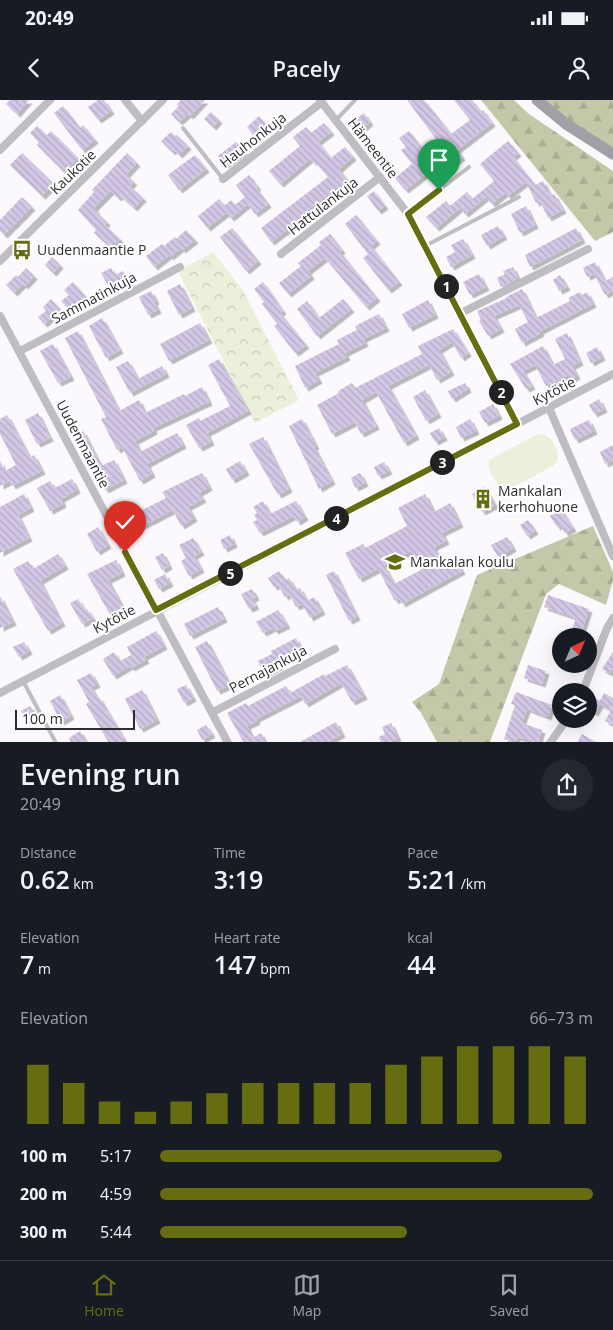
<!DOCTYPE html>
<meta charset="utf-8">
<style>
body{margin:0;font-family:"Open Sans",sans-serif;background:#242831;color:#f1f3f6;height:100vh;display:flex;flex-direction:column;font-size:19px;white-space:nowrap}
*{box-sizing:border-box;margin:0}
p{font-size:16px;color:#9ea1a6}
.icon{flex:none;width:28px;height:28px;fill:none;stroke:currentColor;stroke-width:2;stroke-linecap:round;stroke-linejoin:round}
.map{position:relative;height:642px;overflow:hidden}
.panel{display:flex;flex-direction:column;background:#171b24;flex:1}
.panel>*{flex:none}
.needle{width:32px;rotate:44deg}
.fabs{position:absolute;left:552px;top:528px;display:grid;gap:10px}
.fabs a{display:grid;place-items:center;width:45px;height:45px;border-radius:50%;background:#171b24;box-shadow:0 5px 20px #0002;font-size:25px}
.scale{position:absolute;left:15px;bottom:12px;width:120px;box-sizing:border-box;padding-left:5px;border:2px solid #2d2b2f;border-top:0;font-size:14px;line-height:18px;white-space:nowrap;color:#2d2b2f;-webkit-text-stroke:4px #fff;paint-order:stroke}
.pin{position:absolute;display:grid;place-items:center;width:42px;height:42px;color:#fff;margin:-51px -21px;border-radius:50% 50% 50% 0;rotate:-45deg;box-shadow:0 0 5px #0007}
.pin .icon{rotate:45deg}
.km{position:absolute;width:25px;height:25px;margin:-12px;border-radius:50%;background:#222;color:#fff;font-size:14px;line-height:25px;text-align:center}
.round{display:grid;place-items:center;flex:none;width:52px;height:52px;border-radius:26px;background:#242831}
.summary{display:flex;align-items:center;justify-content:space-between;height:85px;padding:0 20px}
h1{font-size:28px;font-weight:600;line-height:38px}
.figures{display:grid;grid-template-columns:repeat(3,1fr);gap:8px;height:85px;padding:5px 20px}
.figures div{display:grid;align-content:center}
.figures b{font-size:25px;font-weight:600}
.figures small{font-size:14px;font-weight:400}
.figures p{font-size:14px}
.chart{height:140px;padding:10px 20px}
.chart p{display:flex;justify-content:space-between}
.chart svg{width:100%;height:90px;margin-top:5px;stroke:#666c10;stroke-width:6}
ul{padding:0 20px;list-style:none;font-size:16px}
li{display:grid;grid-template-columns:80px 60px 1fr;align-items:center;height:38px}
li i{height:12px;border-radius:6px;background:#666c10}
.status{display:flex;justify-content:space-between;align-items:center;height:35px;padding:0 25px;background:#171b24;direction:ltr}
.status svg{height:14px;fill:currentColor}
header{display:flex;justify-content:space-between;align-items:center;height:65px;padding:0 20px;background:#171b24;font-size:22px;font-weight:600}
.dock{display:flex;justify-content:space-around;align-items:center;height:70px;border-top:1px solid #363941;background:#171b24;font-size:14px;color:#9ea1a6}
.dock a{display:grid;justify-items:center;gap:2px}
.dock .selected{color:#666c10}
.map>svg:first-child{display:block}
</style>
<div class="status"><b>20:49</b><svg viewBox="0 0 49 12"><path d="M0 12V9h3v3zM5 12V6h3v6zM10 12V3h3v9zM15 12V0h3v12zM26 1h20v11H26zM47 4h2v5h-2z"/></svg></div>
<header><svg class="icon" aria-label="back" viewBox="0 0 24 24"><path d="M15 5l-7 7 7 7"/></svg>Pacely<svg class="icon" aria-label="person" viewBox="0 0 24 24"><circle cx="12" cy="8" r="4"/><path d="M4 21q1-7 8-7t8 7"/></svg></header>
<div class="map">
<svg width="613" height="643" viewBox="0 0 613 643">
<defs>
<pattern id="forest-firs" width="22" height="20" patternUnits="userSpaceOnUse" patternTransform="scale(1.25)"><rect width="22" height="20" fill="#c4c8a8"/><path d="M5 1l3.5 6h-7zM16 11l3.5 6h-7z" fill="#a9ac91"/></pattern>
<pattern id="park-crowns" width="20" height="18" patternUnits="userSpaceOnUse" patternTransform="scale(1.25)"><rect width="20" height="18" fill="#ecefda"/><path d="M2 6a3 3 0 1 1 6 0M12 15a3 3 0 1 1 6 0" fill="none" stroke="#cbcdbb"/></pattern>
<pattern id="building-back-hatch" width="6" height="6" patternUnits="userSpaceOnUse" patternTransform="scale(1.25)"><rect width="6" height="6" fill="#d3c7e5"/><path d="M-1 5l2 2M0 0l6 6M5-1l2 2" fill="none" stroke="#b5abc5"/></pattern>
<filter id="shadow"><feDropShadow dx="3.5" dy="3.5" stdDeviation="0" flood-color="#0004"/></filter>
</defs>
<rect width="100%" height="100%" fill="#fbf9fe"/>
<g fill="url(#forest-firs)">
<polygon points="481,0 514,0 529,14 613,71 613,132 595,141"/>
<polygon points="537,0 613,0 613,54"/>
<polygon points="593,426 613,472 613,480 606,505 559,484 546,494 490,642 437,642 421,613 412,602 439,584 477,475"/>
</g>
<polygon fill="url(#park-crowns)" points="213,152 242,189 299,300 255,323 178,171"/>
<path fill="#ecefda" d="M538,334C552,334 558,348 558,361L553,366L507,390C497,385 486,371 489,360Z"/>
<g fill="url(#building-back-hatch)" fill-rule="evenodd" filter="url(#shadow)">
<polygon points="10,0 29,0 17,14 6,4"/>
<polygon points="98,0 104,0 111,11 98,20 88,7"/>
<polygon points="181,0 205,0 190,16 188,14 179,22 171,14 179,6 177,4"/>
<polygon points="407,0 424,0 451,34 470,20 454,0 472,0 481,12 483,10 492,23 457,50 462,57 452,64 447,58 405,90 395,78 412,64 401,50 406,47 399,38 409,31 426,54 439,43"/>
<polygon points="63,6 80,28 83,25 95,40 82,50 54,13"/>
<polygon points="211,12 219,20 213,27 204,19"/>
<polygon points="364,13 370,22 363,28 356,19"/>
<polygon points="259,16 269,29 256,39 247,27"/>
<polygon points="324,23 331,32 318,42 331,58 345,47 353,57 339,69 352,86 341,94 336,88 298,118 300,120 271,142 261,128 328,77 315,62 314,63 310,59 280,84 269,71 300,46 293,37 306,27 311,33"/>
<polygon points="37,26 47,35 51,31 78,58 64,72 37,45 39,42 30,33"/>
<polygon points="171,32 175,36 177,35 188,46 179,55 174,50 172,52 161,41"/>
<polygon points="508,41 518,53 513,57 535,85 543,81 551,96 554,94 563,110 548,118 540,101 536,103 526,82 508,96 505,93 492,104 486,97 465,114 460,108 436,128 426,117 446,101 450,106 467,92 472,99 494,81 480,64"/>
<polygon points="236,42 244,51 225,65 218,56"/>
<polygon points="22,53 54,84 42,96 10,65"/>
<polygon points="127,53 137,63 126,75 134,82 130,86 143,98 134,108 120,96 118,98 111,91 94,108 97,111 96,112 107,122 105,125 120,139 111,148 94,133 96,130 78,110 94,92 92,90"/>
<polygon points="195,55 206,69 179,90 168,75"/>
<polygon points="249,75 258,87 256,88 268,104 255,114 248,104 231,118 226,113 207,128 198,116 219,99 224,106 231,100 235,105 245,97 236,85"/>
<polygon points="374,91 385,106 378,111 367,96"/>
<polygon points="22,97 32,107 4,135 0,131 0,120"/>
<polygon points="526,106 535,125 520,133 511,114"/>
<polygon points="356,115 377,141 371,146 399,182 388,190 363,158 368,154 345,124"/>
<polygon points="498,126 504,136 487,146 481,135"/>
<polygon points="232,128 258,161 246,171 220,137"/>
<polygon points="576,128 582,140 530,167 525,155"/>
<polygon points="186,130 195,140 182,150 181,148 170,157 169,155 154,167 146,156 162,144 164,146 175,137 176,139"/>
<polygon points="330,134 342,150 340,152 377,198 366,207 325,158 308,171 311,176 288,194 279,183 301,166 298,163 321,145 319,142"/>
<polygon points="463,139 472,155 451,167 446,157 455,152 451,145"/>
<polygon points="52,157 60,165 53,173 45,165"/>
<polygon points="595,162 605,181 613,177 613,190 605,195 594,174 587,177 583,168"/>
<polygon points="513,167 518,178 501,187 497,178 505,174 503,171"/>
<polygon points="26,168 34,176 25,186 23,184 14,193 6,185 16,175 18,177"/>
<polygon points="111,168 115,175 123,171 128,179 110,189 101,173"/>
<polygon points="479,174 486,187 470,195 463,182"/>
<polygon points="560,175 567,187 559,191 553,180"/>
<polygon points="73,182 86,197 70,211 61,201 69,195 64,190"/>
<polygon points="263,182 283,211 280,213 306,245 295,253 274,226 277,224 262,204 264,202 254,189"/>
<polygon points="180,184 192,208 179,215 167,191"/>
<polygon points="522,189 536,218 570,201 568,198 580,192 582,195 587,192 593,204 540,231 541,233 522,243 515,229 528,222 519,205 494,216 501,229 488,236 479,221 481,220 477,211 507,198 506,197"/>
<polygon points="151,191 156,201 154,202 158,210 148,215 139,197"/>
<polygon points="51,199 61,210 44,224 38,217 46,211 43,207"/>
<polygon points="343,199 351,209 317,236 297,209 307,201 319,218"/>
<polygon points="428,200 435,215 409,228 402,214"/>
<polygon points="379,214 386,228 363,239 365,243 345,253 347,257 315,273 319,280 305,288 295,266 339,244 337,240 357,230 355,226"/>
<polygon points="102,218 120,250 106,258 89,226"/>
<polygon points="200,223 209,240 169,261 160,244"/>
<polygon points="453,229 468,253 461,258 452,242 439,250 451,272 437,280 429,265 388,286 416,336 404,343 376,292 362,300 376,326 361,334 355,322 332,334 317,305 339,293 338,291 352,283 355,288 422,254 418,246"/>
<polygon points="78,231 119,311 139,300 145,313 184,294 185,296 202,287 209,302 153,328 154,331 135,341 140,352 177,333 183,345 147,364 152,374 140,381 122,347 117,350 101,319 106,317 65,238"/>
<polygon points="567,233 580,262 572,266 577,276 570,280 568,275 546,286 535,265 523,271 532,286 526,289 510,264 543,246 553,265 565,259 555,239"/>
<polygon points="53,244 71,277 58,283 40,251"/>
<polygon points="597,247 602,257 591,263 586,253"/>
<polygon points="219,259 248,311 207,333 211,342 199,348 186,325 199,318 200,321 230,306 208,265"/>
<polygon points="128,261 138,279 162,266 166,274 130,293 116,267"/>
<polygon points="465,283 468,289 452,299 448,291"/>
<polygon points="425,290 438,314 426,321 413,297"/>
<polygon points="599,299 604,309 594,314 589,305"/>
<polygon points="493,304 499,316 485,323 479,312"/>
<polygon points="38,313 50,338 37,344 25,320"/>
<polygon points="7,315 30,358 34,355 42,371 12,386 10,381 0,386 0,361 5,371 16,365 0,334 0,319"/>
<polygon points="302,319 316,346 314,347 332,381 319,389 289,326"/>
<polygon points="470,319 476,331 461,338 456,327"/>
<polygon points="589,320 594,331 575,340 570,329"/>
<polygon points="439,328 444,337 435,342 430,333"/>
<polygon points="83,331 101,366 114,360 124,380 105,390 76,335"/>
<polygon points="263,337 289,389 278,395 249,344"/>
<polygon points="613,345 613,360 605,364 600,352"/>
<polygon points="240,361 246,372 232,380 226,369"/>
<polygon points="384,362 389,371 378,376 374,367"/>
<polygon points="202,373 209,387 199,393 203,399 188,407 194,418 181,426 173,410 132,431 125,419 166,398 162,392"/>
<polygon points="360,373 365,383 355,388 351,378"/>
<polygon points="72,379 77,390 61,399 63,404 50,411 37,388 50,381 55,388"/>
<polygon points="485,387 495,405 482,412 472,394"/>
<polygon points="24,394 31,408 18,415 29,438 0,453 0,407"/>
<path d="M425,394L434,412L450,403L460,424L442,433L446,441L434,447L444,468L457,462L462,471L402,504L399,498L395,501L378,469L359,479L345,453L363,444L365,448L407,426L398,408ZM411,451L421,470L394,484L384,465Z"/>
<polygon points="263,401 270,414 296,401 305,417 297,422 294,416 260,433 253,422 257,420 254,415 257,413 253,407"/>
<polygon points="561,409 573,428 565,433 560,425 557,427 550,416"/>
<polygon points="528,420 535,431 527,436 520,425"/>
<polygon points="98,427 108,445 97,452 87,434"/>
<polygon points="230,435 234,444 224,449 220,440"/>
<polygon points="507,437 513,448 498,457 491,445"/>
<polygon points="193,438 201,452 194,456 201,469 189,476 181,461 186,458 179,445"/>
<polygon points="163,453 169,466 162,470 155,457"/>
<polygon points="58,454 65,466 40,481 62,523 48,531 13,469 28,461 33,469"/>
<polygon points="116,460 122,473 108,480 126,513 113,520 87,474"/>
<polygon points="279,471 285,480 289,478 296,490 300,488 307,501 314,497 322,511 310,518 302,504 296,507 289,494 285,497 278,485 274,487 268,478"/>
<polygon points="334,471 357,517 349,521 326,475"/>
<polygon points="165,474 170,483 159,489 154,480"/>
<polygon points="252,489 256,497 252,499 256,506 249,509 241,494"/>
<polygon points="548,495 589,509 582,530 584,531 583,536 570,536 576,518 544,507"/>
<polygon points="0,496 13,522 0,528"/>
<polygon points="78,499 85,510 87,509 93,518 82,524 70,503"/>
<polygon points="218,507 224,519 190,536 184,524"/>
<polygon points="278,510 287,525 275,531 273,528 263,533 256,522"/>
<polygon points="156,531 164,546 144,557 146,560 131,568 130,566 113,576 103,559 114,552 120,561 131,555 127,547"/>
<polygon points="296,538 302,551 278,563 280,566 265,574 258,561 272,554 271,551"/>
<polygon points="207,541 230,585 217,591 195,547"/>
<polygon points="24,542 29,551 19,557 13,547"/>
<polygon points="613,552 613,568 609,573 602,569"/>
<polygon points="347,565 364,596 352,602 341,583 305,604 301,596 256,619 257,621 247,626 253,638 261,633 265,641 262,643 244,643 227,613 246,603 248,606 286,586 290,593 324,574 325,576"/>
<polygon points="528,565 546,571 542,584 524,578"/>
<polygon points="91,573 97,584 91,587 97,598 99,597 124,639 119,643 109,643 86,604 89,602 77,580"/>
<polygon points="186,585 193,598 184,603 177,589"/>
<polygon points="142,590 157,620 140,629 125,599"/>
<polygon points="516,592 552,605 548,617 527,609 522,623 542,630 538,643 517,637 515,643 504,639 515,605 511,604"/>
<polygon points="604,593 613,598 613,625 605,621 611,610 600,604 595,613 589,610 589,606 594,597 600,601"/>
<polygon points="60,595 71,616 61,622 50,601"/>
<polygon points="30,606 36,616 27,621 21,611"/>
<polygon points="336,622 342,634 326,643 298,643"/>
<polygon points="391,623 398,638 388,643 381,643 379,637 385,634 382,627"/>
<polygon points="206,625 212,634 202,640 197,630"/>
<polygon points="80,631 87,643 71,643 69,638"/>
<polygon points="582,634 598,643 577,643"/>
</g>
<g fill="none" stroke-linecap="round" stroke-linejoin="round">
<g stroke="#bfbdc2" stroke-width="4">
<polyline points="336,20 355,0"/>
<polyline points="183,28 223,79"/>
<polyline points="408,114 469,67"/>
<polyline points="425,146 519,97"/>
<polyline points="23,581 56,643"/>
</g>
<g stroke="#bfbdc2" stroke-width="8">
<polyline points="125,0 142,21"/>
<polyline points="320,0 408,114 517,323"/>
<polyline points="0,50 50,0"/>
<polyline points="223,79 322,2"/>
<polyline points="281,154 380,77"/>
<polyline points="0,161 163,0"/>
<polyline points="461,213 588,149"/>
<polyline points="0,216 228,643"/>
<polyline points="20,251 180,167"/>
<polyline points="549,308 613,456"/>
<polyline points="583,591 607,528 613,518"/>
<polyline points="0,593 613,274"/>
<polyline points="213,612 335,549"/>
<polyline points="550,643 567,619"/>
</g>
<polyline stroke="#a2a0a6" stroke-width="11" points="537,0 566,24 613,54"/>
</g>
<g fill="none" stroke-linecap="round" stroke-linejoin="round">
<defs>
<polyline id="route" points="125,452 156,510 517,324 408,114 439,90"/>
</defs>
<use href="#route" stroke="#fff" stroke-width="10"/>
<use href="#route" stroke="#666c10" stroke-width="6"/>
</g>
<defs>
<symbol id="bus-bare" viewBox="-9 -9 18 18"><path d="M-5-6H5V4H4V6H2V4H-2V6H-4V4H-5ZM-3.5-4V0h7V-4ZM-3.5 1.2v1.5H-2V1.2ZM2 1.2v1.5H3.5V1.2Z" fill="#666c10" stroke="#fff" stroke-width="2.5" paint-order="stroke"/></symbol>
<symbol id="building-bare" viewBox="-9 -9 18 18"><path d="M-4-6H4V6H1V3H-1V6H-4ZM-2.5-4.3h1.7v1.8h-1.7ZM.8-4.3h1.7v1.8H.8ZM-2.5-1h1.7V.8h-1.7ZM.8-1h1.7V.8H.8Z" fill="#666c10" stroke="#fff" stroke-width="2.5" paint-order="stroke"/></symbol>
<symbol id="school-bare" viewBox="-9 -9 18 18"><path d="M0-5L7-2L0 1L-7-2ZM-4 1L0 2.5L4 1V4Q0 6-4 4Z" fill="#666c10" stroke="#fff" stroke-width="2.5" paint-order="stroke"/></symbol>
</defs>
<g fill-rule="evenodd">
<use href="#bus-bare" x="8" y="136" width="28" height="28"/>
<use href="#building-bare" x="469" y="385" width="28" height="28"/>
<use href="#school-bare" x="381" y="448" width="28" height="28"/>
</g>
<g text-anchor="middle" stroke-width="4" stroke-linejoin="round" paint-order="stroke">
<g font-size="14" fill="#2d2b2f" stroke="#fff">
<text transform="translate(253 40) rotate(-38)" y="5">Hauhonkuja</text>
<text transform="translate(373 48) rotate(52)" y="5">Hämeentie</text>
<text transform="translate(73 72) rotate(-44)" y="5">Kaukotie</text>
<text transform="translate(323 106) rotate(-38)" y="5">Hattulankuja</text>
<text transform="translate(94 198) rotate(-28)" y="5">Sammatinkuja</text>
<text transform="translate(554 291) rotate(-27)" y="5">Kytötie</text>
<text transform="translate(83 344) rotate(62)" y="5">Uudenmaantie</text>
<text transform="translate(114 519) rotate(-28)" y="5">Kytötie</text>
<text transform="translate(268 569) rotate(-28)" y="5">Pernajankuja</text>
</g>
<g font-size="14" fill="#2d2b2f" stroke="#fff" text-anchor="start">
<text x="37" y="155">Uudenmaantie P</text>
<text x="498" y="396">Mankalan<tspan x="498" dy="16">kerhohuone</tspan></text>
<text x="410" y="467">Mankalan koulu</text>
</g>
</g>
</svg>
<div class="fabs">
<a><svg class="needle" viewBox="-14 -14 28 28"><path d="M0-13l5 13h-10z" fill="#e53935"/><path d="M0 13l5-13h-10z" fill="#9ea1a6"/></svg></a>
<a><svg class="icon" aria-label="layers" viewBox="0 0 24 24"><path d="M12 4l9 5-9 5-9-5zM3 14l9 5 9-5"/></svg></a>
</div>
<div class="scale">100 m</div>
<div class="pin" style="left:439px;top:90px;background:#1e9e55"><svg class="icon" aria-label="arrive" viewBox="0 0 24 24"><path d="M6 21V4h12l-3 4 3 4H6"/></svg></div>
<div class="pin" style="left:125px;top:452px;background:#d93025"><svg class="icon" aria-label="check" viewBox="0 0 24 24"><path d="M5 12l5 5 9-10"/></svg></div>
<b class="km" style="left:446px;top:186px">1</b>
<b class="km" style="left:501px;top:292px">2</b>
<b class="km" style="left:442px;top:362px">3</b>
<b class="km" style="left:336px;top:418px">4</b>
<b class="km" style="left:230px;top:473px">5</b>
</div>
<section class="panel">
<div class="summary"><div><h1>Evening run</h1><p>20:49</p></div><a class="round"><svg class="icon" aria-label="share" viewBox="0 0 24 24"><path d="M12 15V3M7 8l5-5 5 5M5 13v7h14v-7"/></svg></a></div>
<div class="figures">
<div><p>Distance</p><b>0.62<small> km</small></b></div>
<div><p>Time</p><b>3:19</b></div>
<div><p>Pace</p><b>5:21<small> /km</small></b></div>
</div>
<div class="figures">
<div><p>Elevation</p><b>7<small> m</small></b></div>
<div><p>Heart rate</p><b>147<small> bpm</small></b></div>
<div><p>kcal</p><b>44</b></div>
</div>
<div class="chart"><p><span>Elevation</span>66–73 m</p>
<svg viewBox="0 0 160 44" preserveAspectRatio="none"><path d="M5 44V15M15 44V24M25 44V33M35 44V38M45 44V33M55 44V29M65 44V24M75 44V24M85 44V24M95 44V24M105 44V15M115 44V11M125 44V6M135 44V6M145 44V6M155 44V11"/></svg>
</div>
<ul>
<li><b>100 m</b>5:17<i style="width:79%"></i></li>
<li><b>200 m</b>4:59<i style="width:100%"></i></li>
<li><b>300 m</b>5:44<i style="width:57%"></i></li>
</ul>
</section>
<nav class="dock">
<a class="selected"><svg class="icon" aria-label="home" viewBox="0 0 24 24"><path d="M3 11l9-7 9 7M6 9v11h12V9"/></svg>Home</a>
<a><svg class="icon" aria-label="map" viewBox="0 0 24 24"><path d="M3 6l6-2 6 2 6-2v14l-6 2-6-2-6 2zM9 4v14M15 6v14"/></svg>Map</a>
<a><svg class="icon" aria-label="saved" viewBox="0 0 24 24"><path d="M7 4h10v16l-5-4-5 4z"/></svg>Saved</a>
</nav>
